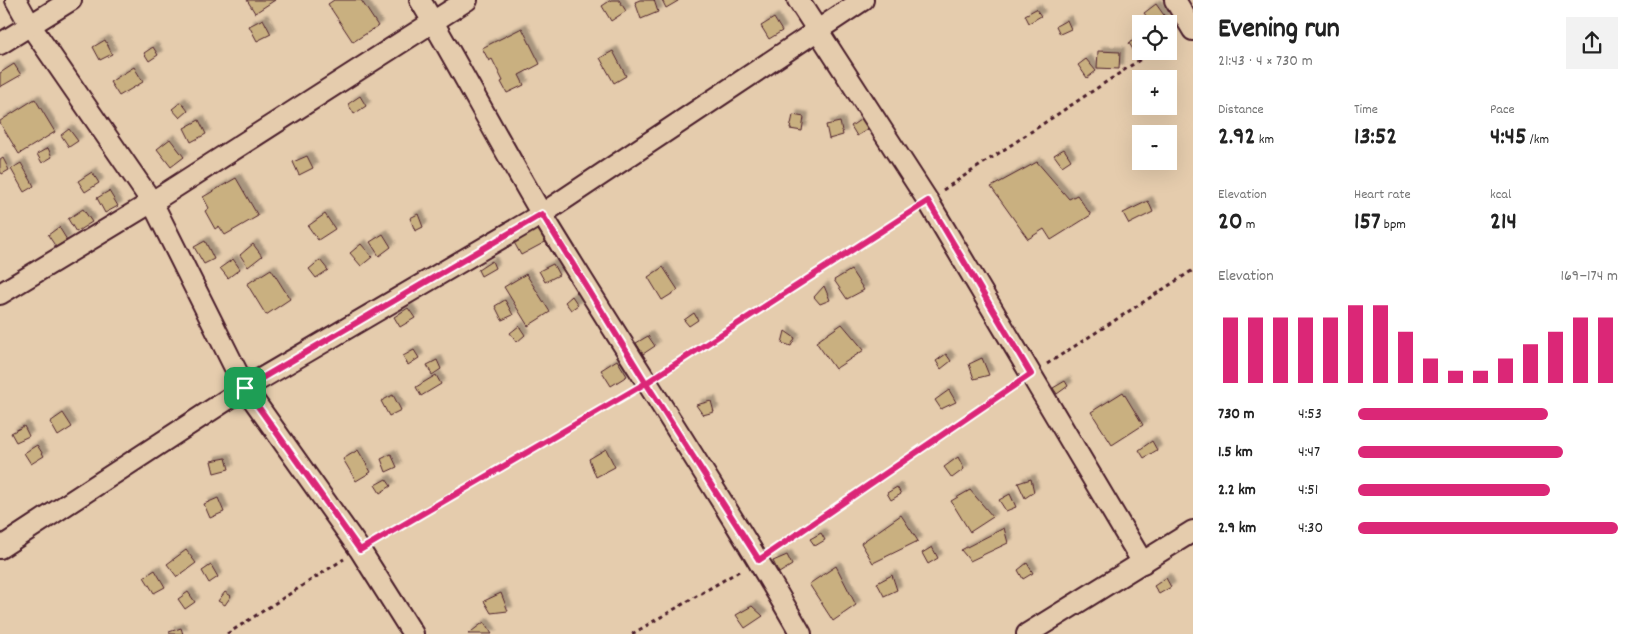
<!DOCTYPE html>
<meta charset="utf-8">
<style>
body{margin:0;font-family:Dekko,sans-serif;background:#f2f2f2;color:#222;height:100vh;display:flex;flex-direction:column;font-size:19px;white-space:nowrap}
*{box-sizing:border-box;margin:0}
p{font-size:16px;color:#767676}
.icon{flex:none;width:28px;height:28px;fill:none;stroke:currentColor;stroke-width:2;stroke-linecap:round;stroke-linejoin:round}
.map{position:relative;flex:1;overflow:hidden}
.drawer{display:flex;flex-direction:column;background:#fff;width:450px}
.drawer>*{flex:none}
.buttons{position:absolute;left:1132px;top:15px;display:grid;gap:10px}
.buttons a{display:grid;place-items:center;width:45px;height:45px;border-radius:0px;background:#fff;box-shadow:0 5px 20px #0002;font-size:25px}
.pin{position:absolute;display:grid;place-items:center;width:42px;height:42px;color:#fff;margin:-21px;border-radius:10px;box-shadow:0 2px 8px #0006}
.round{display:grid;place-items:center;flex:none;width:52px;height:52px;border-radius:0px;background:#f2f2f2}
.summary{display:flex;align-items:center;justify-content:space-between;height:85px;padding:0 25px}
h1{font-size:28px;font-weight:800;line-height:38px}
.metrics{display:grid;grid-template-columns:repeat(3,1fr);gap:8px;height:85px;padding:5px 25px}
.metrics div{display:grid;align-content:center}
.metrics b{font-size:25px;font-weight:800}
.metrics small{font-size:14px;font-weight:400}
.metrics p{font-size:14px}
.chart{height:140px;padding:10px 25px}
.chart p{display:flex;justify-content:space-between}
.chart svg{width:100%;height:90px;margin-top:5px;stroke:#db2777;stroke-width:6}
ul{padding:0 25px;list-style:none;font-size:16px}
li{display:grid;grid-template-columns:80px 60px 1fr;align-items:center;height:38px}
li i{height:12px;border-radius:6px;background:#db2777}
main{display:flex;flex:1;min-height:0}
.map>svg:first-child{display:block}
</style>
<main>
<div class="map">
<svg width="1193" height="634" viewBox="0 0 1193 634">
<defs>
<filter id="shadow"><feDropShadow dx="4.5" dy="-4.5" stdDeviation="1" flood-color="#0004"/></filter>
</defs>
<rect width="100%" height="100%" fill="#e5ccad"/>
<filter id="ink" filterUnits="userSpaceOnUse"><feTurbulence type="fractalNoise" baseFrequency=".02" numOctaves="2"/><feDisplacementMap in="SourceGraphic" scale="10" xChannelSelector="R" yChannelSelector="G"/><feConvolveMatrix kernelMatrix="1 2 1 2 8 2 1 2 1" color-interpolation-filters="sRGB"/></filter>
<g filter="url(#ink)">
<g fill="#c9b080" stroke="#4a1f2b" filter="url(#shadow)">
<polygon points="247,0 275,0 255,13"/>
<polygon points="334,0 361,0 378,26 353,42 328,4"/>
<polygon points="611,0 619,0 626,11 611,21 602,6"/>
<polygon points="640,0 654,0 658,12 641,19 635,2"/>
<polygon points="662,0 678,0 678,1 666,8"/>
<polygon points="1156,4 1166,18 1158,24 1152,24 1144,13"/>
<polygon points="1036,9 1041,16 1029,23 1025,15"/>
<polygon points="774,18 782,31 769,39 761,26"/>
<polygon points="263,19 271,34 257,41 249,26"/>
<polygon points="1067,20 1071,29 1060,34 1056,26"/>
<polygon points="522,28 540,64 519,75 524,85 507,93 501,82 503,81 492,59 489,61 482,48"/>
<polygon points="1141,35 1141,51 1145,51 1137,56 1129,43"/>
<polygon points="105,40 112,54 100,60 93,47"/>
<polygon points="153,47 158,55 149,61 144,53"/>
<polygon points="613,51 626,76 614,83 600,58"/>
<polygon points="1098,51 1120,52 1119,69 1097,68"/>
<polygon points="1086,59 1096,71 1087,78 1078,65"/>
<polygon points="14,64 21,75 0,87 0,73"/>
<polygon points="134,67 143,82 119,96 110,82"/>
<polygon points="360,96 366,106 354,114 348,104"/>
<polygon points="35,99 55,132 19,154 0,123 0,121"/>
<polygon points="181,102 188,111 180,118 172,109"/>
<polygon points="793,115 804,117 802,131 790,129"/>
<polygon points="863,118 870,128 857,136 851,126"/>
<polygon points="199,120 206,134 191,142 184,128"/>
<polygon points="840,122 843,135 829,139 826,125"/>
<polygon points="69,129 78,141 69,147 61,135"/>
<polygon points="170,139 184,157 171,167 157,149"/>
<polygon points="48,148 52,157 42,163 37,154"/>
<polygon points="1064,149 1071,160 1062,166 1054,155"/>
<polygon points="307,156 313,168 299,175 293,162"/>
<polygon points="3,158 9,170 2,174 0,171 0,160"/>
<polygon points="1037,162 1069,199 1077,195 1091,215 1051,240 1044,229 1028,239 991,187"/>
<polygon points="21,163 34,186 24,192 11,169"/>
<polygon points="92,172 99,183 85,192 78,181"/>
<polygon points="236,178 258,216 225,235 219,226 215,229 205,211 209,208 203,197"/>
<polygon points="109,191 118,206 105,213 97,198"/>
<polygon points="1148,201 1153,212 1129,224 1123,213"/>
<polygon points="83,209 92,222 76,232 68,219"/>
<polygon points="325,214 335,229 318,240 308,226"/>
<polygon points="418,214 423,227 415,231 410,218"/>
<polygon points="539,222 549,240 521,255 511,237"/>
<polygon points="59,227 67,240 56,247 48,235"/>
<polygon points="383,234 391,247 379,256 370,242"/>
<polygon points="205,241 214,259 204,264 194,247"/>
<polygon points="253,244 262,256 248,267 240,255"/>
<polygon points="361,244 372,257 361,266 350,253"/>
<polygon points="233,259 240,269 228,278 220,268"/>
<polygon points="320,260 328,270 316,278 309,269"/>
<polygon points="492,261 495,268 481,276 478,270"/>
<polygon points="553,264 559,275 545,282 539,271"/>
<polygon points="663,267 678,290 662,300 648,277"/>
<polygon points="271,269 290,299 266,315 247,284"/>
<polygon points="851,270 864,290 847,299 834,280"/>
<polygon points="526,274 550,312 528,326 504,287"/>
<polygon points="824,286 830,300 820,304 814,297"/>
<polygon points="572,296 578,305 571,310 565,302"/>
<polygon points="505,300 513,315 502,320 495,306"/>
<polygon points="408,308 415,318 400,327 394,317"/>
<polygon points="694,313 698,320 689,326 684,320"/>
<polygon points="842,324 864,350 835,369 816,342"/>
<polygon points="519,326 525,335 517,342 510,333"/>
<polygon points="785,331 795,338 791,346 782,343"/>
<polygon points="648,336 655,346 643,354 636,343"/>
<polygon points="414,350 419,358 408,365 403,356"/>
<polygon points="946,354 951,361 941,369 936,361"/>
<polygon points="982,358 989,375 974,379 969,364"/>
<polygon points="437,360 441,369 432,375 427,365"/>
<polygon points="617,360 627,376 611,386 601,370"/>
<polygon points="436,375 441,384 421,396 416,387"/>
<polygon points="1065,381 1068,386 1057,394 1053,388"/>
<polygon points="949,390 956,402 941,409 935,400"/>
<polygon points="1123,392 1143,425 1112,445 1091,412"/>
<polygon points="393,395 401,410 389,416 381,401"/>
<polygon points="711,401 714,412 703,415 696,405"/>
<polygon points="63,413 72,427 58,436 50,422"/>
<polygon points="24,426 29,436 16,442 11,433"/>
<polygon points="1152,441 1157,450 1144,458 1139,450"/>
<polygon points="37,445 44,456 31,464 24,453"/>
<polygon points="606,449 615,467 596,477 589,459"/>
<polygon points="358,450 371,472 356,481 343,459"/>
<polygon points="391,454 397,467 386,472 381,459"/>
<polygon points="958,457 964,469 952,478 944,467"/>
<polygon points="226,458 229,469 214,473 211,461"/>
<polygon points="386,479 391,486 380,493 375,485"/>
<polygon points="1031,479 1034,492 1025,498 1018,483"/>
<polygon points="897,487 901,494 891,500 887,493"/>
<polygon points="970,490 993,517 970,532 951,501"/>
<polygon points="1010,494 1016,507 1006,511 999,500"/>
<polygon points="218,498 224,512 210,518 204,504"/>
<polygon points="901,515 918,541 873,563 861,543"/>
<polygon points="1004,528 1008,543 970,561 961,550"/>
<polygon points="821,533 825,540 815,546 810,539"/>
<polygon points="932,547 938,558 928,564 922,553"/>
<polygon points="186,550 196,563 177,577 167,564"/>
<polygon points="787,555 792,565 779,573 773,561"/>
<polygon points="1027,563 1033,573 1023,579 1018,570"/>
<polygon points="211,565 218,577 209,583 202,571"/>
<polygon points="836,566 856,605 833,621 809,584"/>
<polygon points="155,570 165,587 154,593 144,577"/>
<polygon points="892,575 897,590 884,596 877,583"/>
<polygon points="1166,578 1171,587 1159,594 1154,586"/>
<polygon points="188,592 195,602 185,609 178,599"/>
<polygon points="225,592 231,596 225,605 218,601"/>
<polygon points="501,593 508,611 491,613 484,601"/>
<polygon points="752,606 763,616 745,628 736,615"/>
<polygon points="484,622 492,634 468,634"/>
<polygon points="181,628 183,634 170,634 169,632"/>
</g>
<g fill="none" stroke-linecap="round" stroke-linejoin="round">
<defs>
<g id="street">
<polyline points="16,0 30,25 152,202 245,388 360,550 413,634"/>
<path d="M420,0L433,22C470,86 505,152 543,216C628,356 720,492 801,634"/>
<polyline points="798,0 928,201 1143,563"/>
<polyline points="1175,0 1193,30"/>
<polyline points="0,44 71,0"/>
<polyline points="0,294 152,202 467,0"/>
<polyline points="0,548 245,388 542,214 863,0"/>
<polyline points="1027,634 1193,531"/>
</g>
</defs>
<use href="#street" stroke="#4a1f2b" stroke-width="24"/>
<g stroke="#4a1f2b" stroke-width="3" stroke-dasharray="4 4" stroke-linecap="butt">
<polyline points="943,190 1153,51"/>
<polyline points="1047,364 1193,270"/>
<polyline points="662,373 913,210"/>
<polyline points="375,541 632,392"/>
<polyline points="774,550 1017,385"/>
<polyline points="227,634 344,559"/>
<polyline points="632,634 741,570"/>
</g>
<use href="#street" stroke="#e5ccad" stroke-width="20"/>
</g>
</g>
<g fill="none" stroke-linecap="round" stroke-linejoin="round" filter="url(#ink)">
<defs>
<polyline id="route" points="245,388 360,550 646,383 928,201 1031,374 759,560 646,383 542,214 245,388"/>
</defs>
<use href="#route" stroke="#fff" stroke-width="10"/>
<use href="#route" stroke="#db2777" stroke-width="6"/>
</g>
</svg>
<div class="buttons">
<a><svg class="icon" aria-label="locate" viewBox="0 0 24 24"><circle cx="12" cy="12" r="6"/><path d="M12 2v4M12 18v4M2 12h4M18 12h4"/></svg></a>
<a>+</a>
<a>−</a>
</div>
<div class="pin" style="left:245px;top:388px;background:#1e9e55"><svg class="icon" aria-label="arrive" viewBox="0 0 24 24"><path d="M6 21V4h12l-3 4 3 4H6"/></svg></div>
</div>
<section class="drawer">
<div class="summary"><div><h1>Evening run</h1><p>21:43 · 4 × 730 m</p></div><a class="round"><svg class="icon" aria-label="share" viewBox="0 0 24 24"><path d="M12 15V3M7 8l5-5 5 5M5 13v7h14v-7"/></svg></a></div>
<div class="metrics">
<div><p>Distance</p><b>2.92<small> km</small></b></div>
<div><p>Time</p><b>13:52</b></div>
<div><p>Pace</p><b>4:45<small> /km</small></b></div>
</div>
<div class="metrics">
<div><p>Elevation</p><b>20<small> m</small></b></div>
<div><p>Heart rate</p><b>157<small> bpm</small></b></div>
<div><p>kcal</p><b>214</b></div>
</div>
<div class="chart"><p><span>Elevation</span>169–174 m</p>
<svg viewBox="0 0 160 44" preserveAspectRatio="none"><path d="M5 44V12M15 44V12M25 44V12M35 44V12M45 44V12M55 44V6M65 44V6M75 44V19M85 44V32M95 44V38M105 44V38M115 44V32M125 44V25M135 44V19M145 44V12M155 44V12"/></svg>
</div>
<ul>
<li><b>730 m</b>4:53<i style="width:73%"></i></li>
<li><b>1.5 km</b>4:47<i style="width:79%"></i></li>
<li><b>2.2 km</b>4:51<i style="width:74%"></i></li>
<li><b>2.9 km</b>4:30<i style="width:100%"></i></li>
</ul>
</section>
</main>
